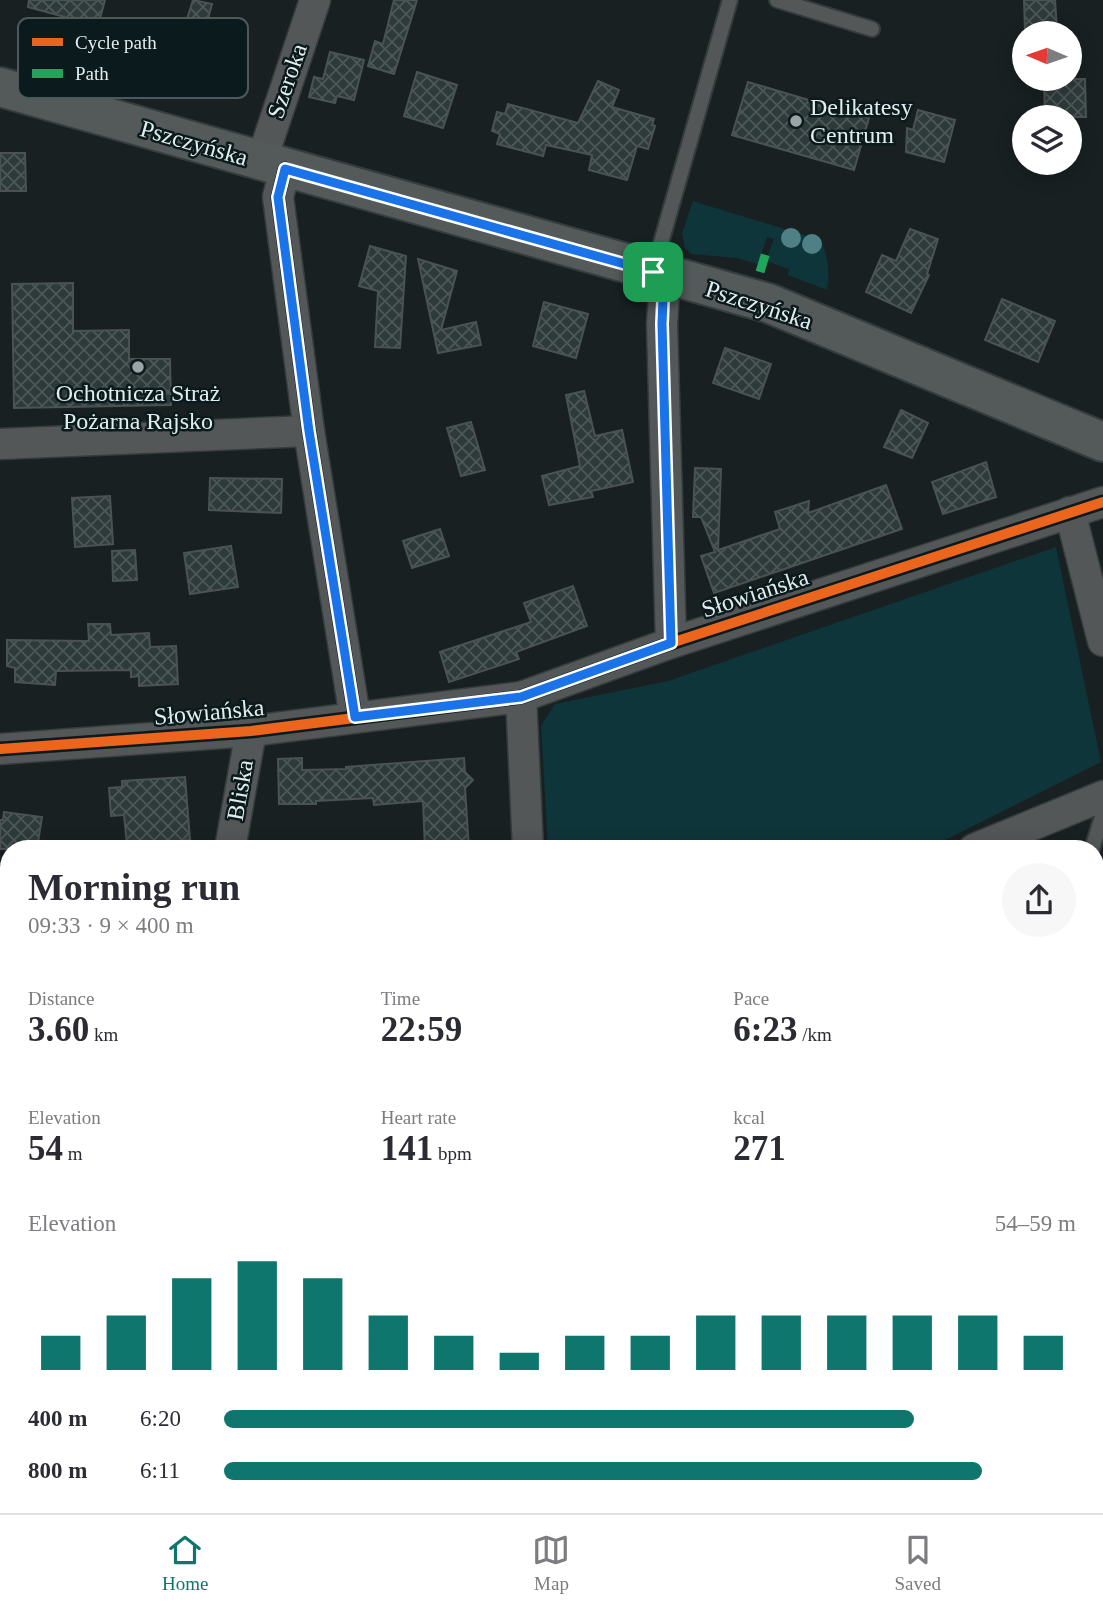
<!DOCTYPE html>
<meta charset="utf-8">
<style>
body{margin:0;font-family:Georgia,serif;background:#f7f7f7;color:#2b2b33;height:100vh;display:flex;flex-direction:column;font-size:26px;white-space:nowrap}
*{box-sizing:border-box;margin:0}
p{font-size:23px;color:#7c7c81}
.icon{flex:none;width:38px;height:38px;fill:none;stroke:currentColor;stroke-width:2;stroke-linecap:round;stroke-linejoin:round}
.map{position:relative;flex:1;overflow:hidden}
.drawer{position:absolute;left:0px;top:840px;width:1104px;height:674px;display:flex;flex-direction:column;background:#fff;border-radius:28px 28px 0 0;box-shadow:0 4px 18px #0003}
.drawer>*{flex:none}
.needle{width:46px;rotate:272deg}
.buttons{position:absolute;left:1012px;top:21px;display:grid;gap:14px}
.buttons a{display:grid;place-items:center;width:70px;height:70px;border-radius:50%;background:#fff;box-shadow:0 4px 18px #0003;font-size:35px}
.pin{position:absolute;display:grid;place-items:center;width:60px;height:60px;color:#fff;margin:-30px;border-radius:14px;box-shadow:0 4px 10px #0006}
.round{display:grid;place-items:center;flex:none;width:74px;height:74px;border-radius:37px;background:#f7f7f7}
.head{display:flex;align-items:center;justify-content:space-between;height:119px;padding:0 28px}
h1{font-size:38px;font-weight:700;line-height:52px}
.stats{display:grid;grid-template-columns:repeat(3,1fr);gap:10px;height:119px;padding:7px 28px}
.stats div{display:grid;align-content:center}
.stats b{font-size:35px;font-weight:700}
.stats small{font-size:19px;font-weight:400}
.stats p{font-size:19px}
.chart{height:196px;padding:14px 28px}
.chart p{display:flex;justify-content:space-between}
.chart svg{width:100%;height:126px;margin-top:7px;stroke:#0f766e;stroke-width:6}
ul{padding:0 28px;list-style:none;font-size:23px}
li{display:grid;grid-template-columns:112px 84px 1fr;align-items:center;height:52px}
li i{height:18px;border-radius:9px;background:#0f766e}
.tabs{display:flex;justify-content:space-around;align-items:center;height:98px;border-top:2px solid #e1e1e2;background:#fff;font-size:19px;color:#7c7c81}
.tabs a{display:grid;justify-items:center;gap:4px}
.tabs .active{color:#0f766e}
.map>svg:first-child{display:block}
</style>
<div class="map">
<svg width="1103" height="1513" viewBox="0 0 1103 1513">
<defs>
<pattern id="building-cross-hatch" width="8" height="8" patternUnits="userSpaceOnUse" patternTransform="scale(1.75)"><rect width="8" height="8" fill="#2e3a3a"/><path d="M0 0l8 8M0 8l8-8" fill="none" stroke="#4c5757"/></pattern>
</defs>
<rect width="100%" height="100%" fill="#182022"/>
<g fill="#0e3539">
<path d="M693,201L821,240C828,258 830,271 827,290L788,275L789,269L766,261L774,239L767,237L758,264L737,258L691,254L685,248L682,233Z"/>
<polygon points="1056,547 1101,762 927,849 689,849 688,842 668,849 548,849 541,726 555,704 668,681"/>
</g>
<g fill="url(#building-cross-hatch)" stroke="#4b5252" stroke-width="2">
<polygon points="29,0 105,0 98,26 28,7"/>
<polygon points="193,0 212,4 200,47 222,53 210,93 155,76 168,37 180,41"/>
<polygon points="394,0 417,0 394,74 368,66 375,41 383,44"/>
<polygon points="1024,0 1055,0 1057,30 1025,31"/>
<polygon points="330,52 364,60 354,100 337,96 335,103 309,97 314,77 323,79"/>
<polygon points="417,72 457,85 443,128 404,116"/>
<polygon points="1044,79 1085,79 1086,117 1045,117"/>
<polygon points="598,81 619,90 612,107 654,119 652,125 655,126 648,149 637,146 627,180 589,170 592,155 546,145 543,156 497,144 500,134 492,131 497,112 505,114 508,104 578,123"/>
<polygon points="748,82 869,118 854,170 732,135"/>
<polygon points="918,110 955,120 944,162 906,152 907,128 913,130"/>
<polygon points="0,153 25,153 26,191 0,191"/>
<polygon points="910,229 938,239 927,274 929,275 911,313 866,292 882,255 896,261"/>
<polygon points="370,246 406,256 400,348 375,347 378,291 359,286"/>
<polygon points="418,259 457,271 441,330 476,322 481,345 438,353"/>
<polygon points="73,283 73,331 129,330 129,359 170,359 171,405 14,408 12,284"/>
<polygon points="1002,299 1055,321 1038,362 985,340"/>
<polygon points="544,302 588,314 576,358 533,346"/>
<polygon points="725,348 771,364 759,399 713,383"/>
<polygon points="584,391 595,436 622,430 633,482 591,491 593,497 549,505 542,476 580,466 566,395"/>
<polygon points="901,410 928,423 912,458 884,447"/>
<polygon points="471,422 485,470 461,476 447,428"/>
<polygon points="986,462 996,497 943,514 932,482"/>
<polygon points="695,468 721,469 718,550 780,529 775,512 809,501 808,513 886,485 902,529 714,593 701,556 715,552 701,517 693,517"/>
<polygon points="210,478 282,479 281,513 209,510"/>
<polygon points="110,496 113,544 75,547 72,498"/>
<polygon points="440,529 449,556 412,568 403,541"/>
<polygon points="231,546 238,587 190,594 184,553"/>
<polygon points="135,550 137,580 113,581 112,551"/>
<polygon points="573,586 587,626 516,652 519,659 449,682 440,652 531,622 524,603"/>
<polygon points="88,624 110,624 111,635 149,633 150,647 176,646 178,684 139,686 139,676 131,677 131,670 56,671 55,685 15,682 15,668 7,666 7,640 89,641"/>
<polygon points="302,758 302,770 346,769 346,767 464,758 465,772 473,780 465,788 469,849 425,849 423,801 374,805 373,798 316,801 316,804 279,804 278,759"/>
<polygon points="185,777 190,840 127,845 124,815 111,816 109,788 122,787 122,781"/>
<polygon points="4,812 42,817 37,849 0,849 0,820 3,820"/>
</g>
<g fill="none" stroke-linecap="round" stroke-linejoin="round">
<defs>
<g id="service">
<polyline points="777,0 872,29"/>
<polyline points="653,271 730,0"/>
<polyline points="1092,849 1103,814"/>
<polyline points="1096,1261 1098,1278 1096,1298"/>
<polyline points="1032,1513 1033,1505"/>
</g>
<g id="minor">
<polyline points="261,162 315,0"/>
<polyline points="285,169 278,197 309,431 355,717"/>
<polyline points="665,275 662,324 671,643"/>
<polyline points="0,444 309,431"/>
<polyline points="1070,512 1103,641"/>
<polyline points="521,697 528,849"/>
<polyline points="0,749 251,731 521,697 671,643 1103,502"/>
<polyline points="230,849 251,731"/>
<polyline points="974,849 1103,796"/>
</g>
<polyline id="secondary" points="0,87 768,303 1103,442"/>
</defs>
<use href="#service" stroke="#353c3e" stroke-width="18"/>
<use href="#minor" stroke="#353c3e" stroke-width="33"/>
<use href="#secondary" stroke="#353c3e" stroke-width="42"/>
<use href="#service" stroke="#545758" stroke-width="14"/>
<use href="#minor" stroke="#545758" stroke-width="30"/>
<use href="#secondary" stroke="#545a5a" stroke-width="38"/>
<polyline stroke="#20a55d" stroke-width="9" stroke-dasharray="18 9" stroke-linecap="butt" points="760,272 767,249"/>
<defs>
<g id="cycleway">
<polyline points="285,169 278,197 309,431 355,717"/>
<polyline points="0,749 251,731 521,697 671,643 1103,502"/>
</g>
</defs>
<use href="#cycleway" stroke="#0b1a1c" stroke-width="15"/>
<use href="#cycleway" stroke="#eb651d" stroke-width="10"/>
</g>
<g fill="#4e8086">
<circle cx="791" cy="238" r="10"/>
<circle cx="812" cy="244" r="10"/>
</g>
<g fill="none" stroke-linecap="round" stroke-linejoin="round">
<defs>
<polygon id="route" points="285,169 664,275 662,324 671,643 521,697 355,717 309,431 278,197"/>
</defs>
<use href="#route" stroke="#fff" stroke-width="14"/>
<use href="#route" stroke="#1a73e8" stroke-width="9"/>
</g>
<g fill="#9ba5a6" stroke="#0b1a1c" stroke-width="2.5">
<circle cx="796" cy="121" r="7"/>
<circle cx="138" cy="367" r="7"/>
</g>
<g text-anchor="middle" stroke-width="5" stroke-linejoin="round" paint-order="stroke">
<g font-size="24" fill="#e2eced" stroke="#0b1a1c">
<text transform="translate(287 81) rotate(-71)" y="8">Szeroka</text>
<text transform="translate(194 143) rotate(16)" y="8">Pszczyńska</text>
<text transform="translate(759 305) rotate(18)" y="8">Pszczyńska</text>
<text transform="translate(755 593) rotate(-18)" y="8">Słowiańska</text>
<text transform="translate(209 712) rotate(-5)" y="8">Słowiańska</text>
<text transform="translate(240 790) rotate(-80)" y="8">Bliska</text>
</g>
<g font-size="24" fill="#e2eced" stroke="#0b1a1c" text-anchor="start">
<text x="810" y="115">Delikatesy<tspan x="810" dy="28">Centrum</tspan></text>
<text x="138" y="401" text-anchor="middle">Ochotnicza Straż<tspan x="138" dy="28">Pożarna Rajsko</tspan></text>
</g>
</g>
<rect x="18" y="18" width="230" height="80" rx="10" fill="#0b1a1c" stroke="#4c595b" stroke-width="2"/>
<rect x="32" y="38" width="31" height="8" fill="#eb651d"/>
<rect x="32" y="69" width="31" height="9" fill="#20a55d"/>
<g font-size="19" fill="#e2eced">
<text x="75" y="49">Cycle path</text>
<text x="75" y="80">Path</text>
</g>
</svg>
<div class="buttons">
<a><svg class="needle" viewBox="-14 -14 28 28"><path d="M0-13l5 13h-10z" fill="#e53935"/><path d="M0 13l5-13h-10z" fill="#7c7c81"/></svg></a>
<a><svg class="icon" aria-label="layers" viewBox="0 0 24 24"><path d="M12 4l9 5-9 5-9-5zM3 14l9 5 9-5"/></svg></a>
</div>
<div class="pin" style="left:653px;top:272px;background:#1e9e55"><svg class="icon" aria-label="arrive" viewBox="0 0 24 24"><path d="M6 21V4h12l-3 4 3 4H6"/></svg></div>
<section class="drawer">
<div class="head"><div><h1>Morning run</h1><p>09:33 · 9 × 400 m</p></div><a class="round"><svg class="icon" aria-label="share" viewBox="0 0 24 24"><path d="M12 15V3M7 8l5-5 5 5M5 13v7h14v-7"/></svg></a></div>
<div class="stats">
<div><p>Distance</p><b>3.60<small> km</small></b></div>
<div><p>Time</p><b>22:59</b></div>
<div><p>Pace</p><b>6:23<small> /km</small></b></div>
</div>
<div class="stats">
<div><p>Elevation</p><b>54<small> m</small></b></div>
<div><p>Heart rate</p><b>141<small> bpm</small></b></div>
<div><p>kcal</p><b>271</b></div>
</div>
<div class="chart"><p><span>Elevation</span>54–59 m</p>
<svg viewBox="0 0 160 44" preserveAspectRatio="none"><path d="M5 44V32M15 44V25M25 44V12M35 44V6M45 44V12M55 44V25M65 44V32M75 44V38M85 44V32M95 44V32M105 44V25M115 44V25M125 44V25M135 44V25M145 44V25M155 44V32"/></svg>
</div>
<ul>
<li><b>400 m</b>6:20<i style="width:81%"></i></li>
<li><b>800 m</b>6:11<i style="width:89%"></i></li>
</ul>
</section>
</div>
<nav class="tabs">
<a class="active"><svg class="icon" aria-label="home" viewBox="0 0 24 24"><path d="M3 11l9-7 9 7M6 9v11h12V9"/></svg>Home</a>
<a><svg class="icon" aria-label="map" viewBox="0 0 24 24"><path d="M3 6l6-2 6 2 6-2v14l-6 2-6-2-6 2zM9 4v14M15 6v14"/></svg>Map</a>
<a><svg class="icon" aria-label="saved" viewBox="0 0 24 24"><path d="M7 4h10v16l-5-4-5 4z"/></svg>Saved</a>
</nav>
